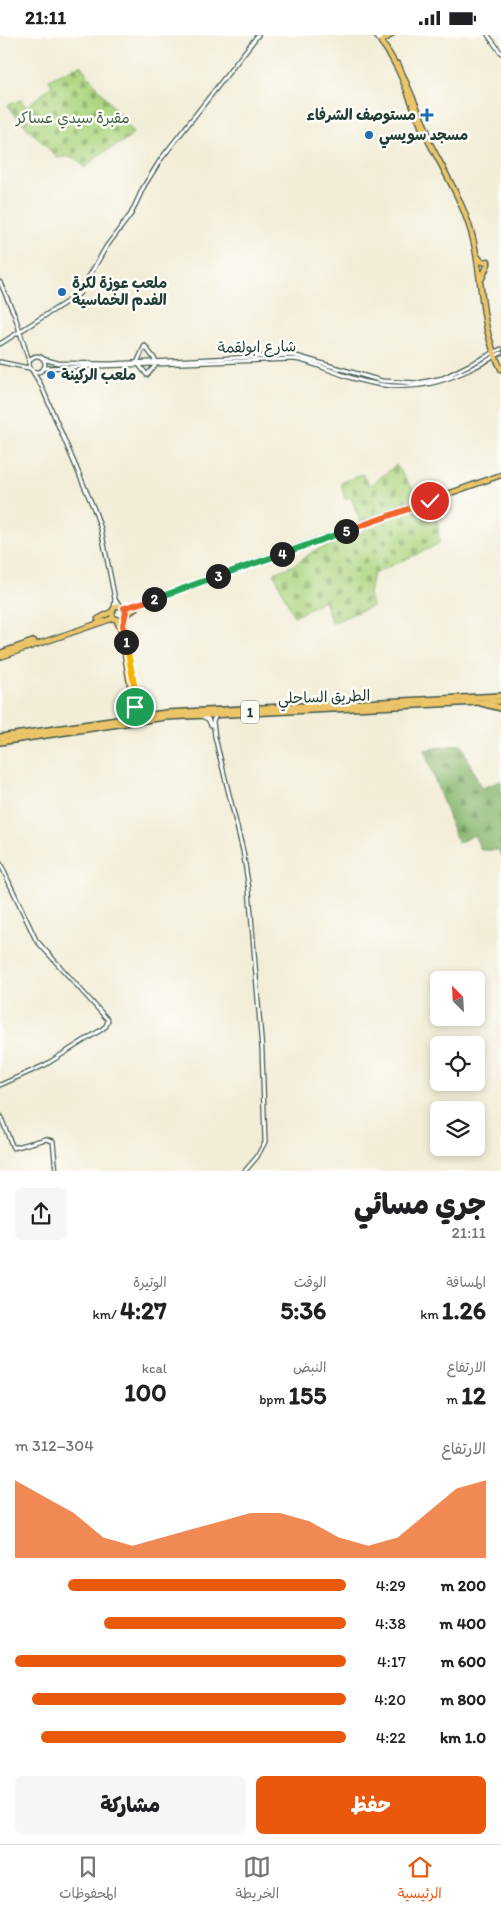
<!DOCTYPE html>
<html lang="ar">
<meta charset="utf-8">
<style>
body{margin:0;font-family:Itim,"Playpen Sans Arabic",sans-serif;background:#f6f6f6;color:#202124;direction:rtl;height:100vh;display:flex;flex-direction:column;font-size:19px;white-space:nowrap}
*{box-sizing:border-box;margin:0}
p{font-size:16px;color:#757577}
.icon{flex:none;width:28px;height:28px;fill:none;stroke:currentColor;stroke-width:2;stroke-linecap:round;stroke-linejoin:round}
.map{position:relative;height:1136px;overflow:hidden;direction:ltr}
.side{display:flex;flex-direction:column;background:#fff;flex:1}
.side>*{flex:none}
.needle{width:32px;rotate:336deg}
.tools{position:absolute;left:430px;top:936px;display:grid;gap:10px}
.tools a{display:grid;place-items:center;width:55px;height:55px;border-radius:8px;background:#fff;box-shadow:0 2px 8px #0003;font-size:25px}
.pin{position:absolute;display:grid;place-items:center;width:42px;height:42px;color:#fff;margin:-21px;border:2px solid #fff;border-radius:50%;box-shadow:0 1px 5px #0007}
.km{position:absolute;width:25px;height:25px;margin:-12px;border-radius:50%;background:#222;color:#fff;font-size:14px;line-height:25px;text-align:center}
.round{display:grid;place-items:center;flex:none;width:52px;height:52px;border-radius:8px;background:#f6f6f6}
.head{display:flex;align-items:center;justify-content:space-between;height:85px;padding:0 15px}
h1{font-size:28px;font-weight:800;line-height:38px}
.stats{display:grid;grid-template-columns:repeat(3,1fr);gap:8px;height:85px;padding:5px 15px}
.stats div{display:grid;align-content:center}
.stats b{font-size:25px;font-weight:800}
.stats small{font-size:14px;font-weight:400}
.stats p{font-size:14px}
.chart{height:140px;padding:10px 15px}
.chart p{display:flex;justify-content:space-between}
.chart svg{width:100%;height:90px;margin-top:5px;fill:#ea580c;opacity:.7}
.action{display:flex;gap:10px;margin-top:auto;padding:10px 15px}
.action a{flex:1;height:58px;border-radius:8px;background:#ea580c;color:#fff;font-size:20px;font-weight:800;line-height:58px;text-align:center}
.action a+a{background:#f6f6f6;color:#202124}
ul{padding:0 15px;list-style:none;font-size:16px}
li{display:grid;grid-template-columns:80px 60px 1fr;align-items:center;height:38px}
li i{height:12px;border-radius:6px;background:#ea580c}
.status{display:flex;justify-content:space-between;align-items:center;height:35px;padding:0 25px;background:#fff;direction:ltr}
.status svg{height:14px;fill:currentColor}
.dock{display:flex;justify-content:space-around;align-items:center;height:70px;border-top:1px solid #e0e0e0;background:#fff;font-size:14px;color:#757577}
.dock a{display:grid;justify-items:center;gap:2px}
.dock .active{color:#ea580c}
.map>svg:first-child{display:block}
</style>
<div class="status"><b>21:11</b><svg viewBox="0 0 49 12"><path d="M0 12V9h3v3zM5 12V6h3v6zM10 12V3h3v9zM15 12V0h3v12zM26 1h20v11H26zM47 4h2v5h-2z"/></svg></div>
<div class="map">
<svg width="501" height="1137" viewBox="0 0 501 1137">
<defs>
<pattern id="forest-firs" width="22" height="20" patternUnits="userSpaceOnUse" patternTransform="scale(1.25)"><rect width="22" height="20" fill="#8ab76f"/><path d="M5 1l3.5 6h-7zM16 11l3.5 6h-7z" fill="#70965c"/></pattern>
<pattern id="cemetery-stones" width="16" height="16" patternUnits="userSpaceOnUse" patternTransform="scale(1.25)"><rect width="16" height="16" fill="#add681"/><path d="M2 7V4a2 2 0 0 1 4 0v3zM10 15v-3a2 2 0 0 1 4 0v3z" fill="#8caf6a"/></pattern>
</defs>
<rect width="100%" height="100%" fill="#fdfcf7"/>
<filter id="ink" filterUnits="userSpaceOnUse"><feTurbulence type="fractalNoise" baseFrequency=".02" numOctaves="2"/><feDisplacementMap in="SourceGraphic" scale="10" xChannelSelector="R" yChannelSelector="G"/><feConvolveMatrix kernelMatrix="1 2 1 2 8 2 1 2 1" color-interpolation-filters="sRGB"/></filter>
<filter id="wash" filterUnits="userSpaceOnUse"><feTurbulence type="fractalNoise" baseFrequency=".0096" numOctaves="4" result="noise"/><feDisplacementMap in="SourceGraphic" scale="20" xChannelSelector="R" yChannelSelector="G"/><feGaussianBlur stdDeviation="1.12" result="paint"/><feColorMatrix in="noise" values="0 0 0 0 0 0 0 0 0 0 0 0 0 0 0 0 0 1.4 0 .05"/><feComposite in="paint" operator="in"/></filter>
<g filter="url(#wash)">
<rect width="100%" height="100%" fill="#f2edd7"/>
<polygon fill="url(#forest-firs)" stroke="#547a52" points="461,709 481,753 501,746 501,822 499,815 481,815 474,800 458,808 424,715"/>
<g fill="url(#cemetery-stones)" stroke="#668a5a">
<path d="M80,30L133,98L128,104L101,119L84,133C76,120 71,121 57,123C42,105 21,90 8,70L21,65L26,72L52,51L49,45Z"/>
<polygon points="396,430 421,467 430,474 438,489 439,509 373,539 369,558 372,571 332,588 324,565 294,582 274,538 296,529 314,516 364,497 351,462 345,464 341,448 362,439 370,451"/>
</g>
</g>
<g filter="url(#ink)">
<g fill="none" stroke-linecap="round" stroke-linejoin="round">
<defs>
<g id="tertiary">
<polyline points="375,0 381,7"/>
<polyline points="378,0 383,6"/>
<polyline points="488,0 501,18"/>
<polyline points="0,247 15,281 29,326"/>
<polyline points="0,309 79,259 106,212 131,179 144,151 161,124 258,0"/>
<polyline points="145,311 156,326"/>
<circle cx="37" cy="329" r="8"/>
<polyline points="43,324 58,328 109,329 293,320 382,346 418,348 443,343 501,314"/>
<polyline points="0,327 29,333"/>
<polyline points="137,328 144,312"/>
<polyline points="140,331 147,340 155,331"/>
<path d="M44,333L294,324C314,327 332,337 352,343C413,362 449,347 501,318"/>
<polyline points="33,337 41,350 94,474 101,494 115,564 114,574"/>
<polyline points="115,565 121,571"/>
<polyline points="216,680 213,686 215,702 243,816 249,854 262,1015 265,1107 257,1122 244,1137"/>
<polyline points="201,681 208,684 211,690"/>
<polyline points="0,828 36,905 108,985 106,991 101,995 45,1030 0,1050"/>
<polyline points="0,1080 13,1113 46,1104 53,1106 56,1137"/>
</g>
<g id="primary">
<path d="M391,0L381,7C401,32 409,64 422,93C440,130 465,167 474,208C484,254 479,289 501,334"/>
<polyline points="398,29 427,96"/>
<polyline points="479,223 482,227 488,226"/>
<polyline points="481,245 488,229"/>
<polyline points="416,474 442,465"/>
<circle cx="119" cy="578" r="7"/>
<polyline points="124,573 134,571 501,440"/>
<polyline points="126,580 135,574"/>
<polyline points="125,582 124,594 140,684"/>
<polyline points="98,584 113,576"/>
<polyline points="116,584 121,595 136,685"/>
<polyline points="0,618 34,606"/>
<polyline points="0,622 114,583"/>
</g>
<g id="trunk">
<polyline points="481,668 501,673"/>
<polyline points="138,670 151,679"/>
<polyline points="126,682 134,671"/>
<polyline points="0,702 166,678 501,661"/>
<polyline points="0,707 165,682 501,666"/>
</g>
</defs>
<use href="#tertiary" stroke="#3f574c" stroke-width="5.5"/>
<use href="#primary" stroke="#3f574c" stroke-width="7"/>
<use href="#trunk" stroke="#3f574c" stroke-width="8"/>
<use href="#tertiary" stroke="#fff" stroke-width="3"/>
<use href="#primary" stroke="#edc569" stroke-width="4.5"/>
<use href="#trunk" stroke="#edc569" stroke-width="5"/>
</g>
</g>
<g fill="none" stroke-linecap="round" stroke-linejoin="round" filter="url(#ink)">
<defs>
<polyline id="split-1" points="126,607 138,670 135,672"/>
<polyline id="split-2" points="126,607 123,590 126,577 124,573 154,564"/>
<polyline id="split-3" points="154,564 218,541"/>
<polyline id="split-4" points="218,541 282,519"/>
<polyline id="split-5" points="282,519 346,496"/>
<polyline id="split-6" points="346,496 411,473"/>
<polyline id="split-7" points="411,473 430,466"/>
</defs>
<use href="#split-1" stroke="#fff" stroke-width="10"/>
<use href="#split-2" stroke="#fff" stroke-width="10"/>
<use href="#split-3" stroke="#fff" stroke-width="10"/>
<use href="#split-4" stroke="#fff" stroke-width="10"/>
<use href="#split-5" stroke="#fff" stroke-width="10"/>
<use href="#split-6" stroke="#fff" stroke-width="10"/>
<use href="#split-7" stroke="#fff" stroke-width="10"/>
<use href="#split-1" stroke="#f5b400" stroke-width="6"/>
<use href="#split-2" stroke="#f0652b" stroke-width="6"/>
<use href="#split-3" stroke="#22a559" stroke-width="6"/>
<use href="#split-4" stroke="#22a559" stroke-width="6"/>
<use href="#split-5" stroke="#22a559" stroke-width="6"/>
<use href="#split-6" stroke="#f0652b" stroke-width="6"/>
<use href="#split-7" stroke="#f5b400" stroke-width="6"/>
</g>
<g fill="#1f6fb2" stroke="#fdfcf7" stroke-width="2">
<path d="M424.5 72.5h5v5h5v5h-5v5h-5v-5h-5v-5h5z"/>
<circle cx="369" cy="100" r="5"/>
<circle cx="62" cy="257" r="5"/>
<circle cx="51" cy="340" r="5"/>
</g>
<g text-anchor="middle" stroke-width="5" stroke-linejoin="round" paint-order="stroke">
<rect fill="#fdfcf7" stroke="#62766e" stroke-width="1" x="241" y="665.5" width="18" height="23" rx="4"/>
<g font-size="14" font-weight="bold" fill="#1f3d34">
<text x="250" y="682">1</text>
</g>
<g font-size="15" font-weight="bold" fill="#1f3d34" stroke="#fdfcf7" text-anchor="start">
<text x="416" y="85" text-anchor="end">مستوصف الشرفاء</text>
<text x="379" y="105">مسجد سويسي</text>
<text x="72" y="253">ملعب عوزة لكرة<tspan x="72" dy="17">الفدم الخماسية</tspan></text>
<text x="61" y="345">ملعب الركينة</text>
</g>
<g font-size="15" fill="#426347" stroke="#fdfcf7">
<text x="73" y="88">مقبرة سيدي عساكر</text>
</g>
<g font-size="15" fill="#1f3d34" stroke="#fdfcf7">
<text transform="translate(257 312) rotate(-1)" y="5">شارع ابولقمة</text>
<text transform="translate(324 662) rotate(-2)" y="5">الطريق الساحلي</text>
</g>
</g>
</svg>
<div class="tools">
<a><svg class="needle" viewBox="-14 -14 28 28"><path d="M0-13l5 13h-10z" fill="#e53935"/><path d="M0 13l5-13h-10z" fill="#757577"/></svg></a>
<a><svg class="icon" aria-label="locate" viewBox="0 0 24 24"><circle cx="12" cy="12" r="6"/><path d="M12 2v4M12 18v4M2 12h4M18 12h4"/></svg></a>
<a><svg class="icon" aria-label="layers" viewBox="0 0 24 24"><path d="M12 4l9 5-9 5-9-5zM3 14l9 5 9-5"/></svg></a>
</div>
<div class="pin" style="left:135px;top:672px;background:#1e9e55"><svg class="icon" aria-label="arrive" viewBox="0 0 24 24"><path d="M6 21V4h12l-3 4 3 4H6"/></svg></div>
<div class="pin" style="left:430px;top:466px;background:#d93025"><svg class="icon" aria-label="check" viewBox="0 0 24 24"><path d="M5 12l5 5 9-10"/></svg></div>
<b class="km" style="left:126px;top:607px">1</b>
<b class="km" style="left:154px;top:564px">2</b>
<b class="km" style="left:218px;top:541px">3</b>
<b class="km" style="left:282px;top:519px">4</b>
<b class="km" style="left:346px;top:496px">5</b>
</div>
<section class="side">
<div class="head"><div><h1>جري مسائي</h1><p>21:11</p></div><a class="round"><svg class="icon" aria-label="share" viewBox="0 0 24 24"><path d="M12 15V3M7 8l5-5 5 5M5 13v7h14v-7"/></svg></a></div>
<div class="stats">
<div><p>المسافة</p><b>1.26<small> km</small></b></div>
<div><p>الوقت</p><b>5:36</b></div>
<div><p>الوتيرة</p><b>4:27<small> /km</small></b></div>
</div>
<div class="stats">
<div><p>الارتفاع</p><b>12<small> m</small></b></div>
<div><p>النبض</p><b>155<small> bpm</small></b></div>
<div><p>kcal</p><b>100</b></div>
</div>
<div class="chart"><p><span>الارتفاع</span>304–312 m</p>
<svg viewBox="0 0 160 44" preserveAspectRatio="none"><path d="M0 44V6L10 14L20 22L30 34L40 38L50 34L60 30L70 26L80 22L90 22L100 26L110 34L120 38L130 34L140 22L150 10L160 6V44z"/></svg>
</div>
<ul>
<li><b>200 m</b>4:29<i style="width:84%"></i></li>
<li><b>400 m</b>4:38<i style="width:73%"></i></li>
<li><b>600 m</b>4:17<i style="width:100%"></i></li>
<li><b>800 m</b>4:20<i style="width:95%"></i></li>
<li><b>1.0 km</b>4:22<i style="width:92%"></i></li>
</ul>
<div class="action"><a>حفظ</a><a>مشاركة</a></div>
</section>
<nav class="dock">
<a class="active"><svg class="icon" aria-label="home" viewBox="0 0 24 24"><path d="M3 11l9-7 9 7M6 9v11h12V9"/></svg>الرئيسية</a>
<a><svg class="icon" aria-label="map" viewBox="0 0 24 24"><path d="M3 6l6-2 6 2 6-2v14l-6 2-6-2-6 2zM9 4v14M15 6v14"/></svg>الخريطة</a>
<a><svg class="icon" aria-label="saved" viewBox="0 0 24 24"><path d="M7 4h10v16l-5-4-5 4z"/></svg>المحفوظات</a>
</nav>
